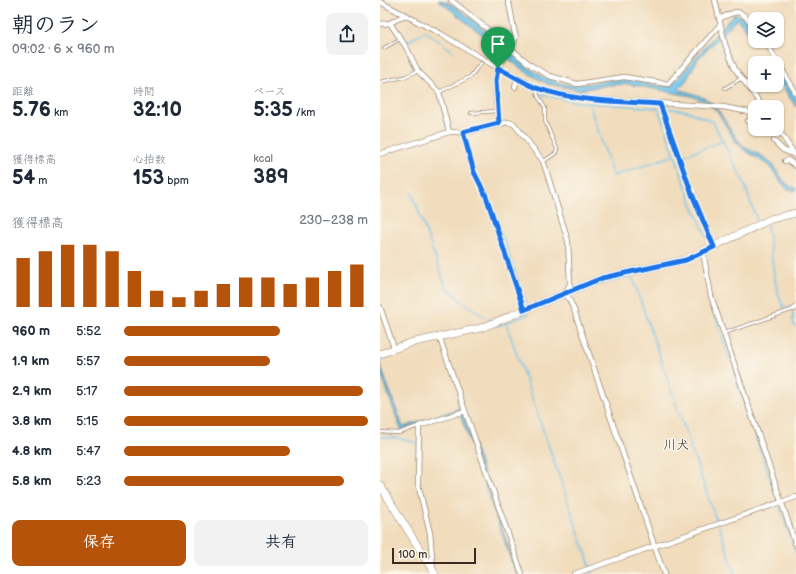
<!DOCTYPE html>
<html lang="ja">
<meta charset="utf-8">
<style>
body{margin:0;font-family:"Balsamiq Sans","Klee One",sans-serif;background:#f2f2f3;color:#1f2937;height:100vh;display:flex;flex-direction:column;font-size:15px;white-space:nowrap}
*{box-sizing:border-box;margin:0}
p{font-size:13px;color:#747a83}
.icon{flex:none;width:22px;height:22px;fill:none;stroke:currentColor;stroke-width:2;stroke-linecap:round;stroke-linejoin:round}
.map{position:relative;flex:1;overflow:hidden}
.sheet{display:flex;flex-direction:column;background:#fff;width:380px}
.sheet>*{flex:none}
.fabs{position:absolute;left:368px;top:12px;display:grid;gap:8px}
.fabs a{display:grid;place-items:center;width:36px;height:36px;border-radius:8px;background:#fff;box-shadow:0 1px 3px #0004;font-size:20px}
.scale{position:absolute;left:12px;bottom:10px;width:84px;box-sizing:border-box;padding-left:4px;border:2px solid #3b2a1e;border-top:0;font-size:11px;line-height:14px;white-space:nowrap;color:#3b2a1e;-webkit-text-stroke:3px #fbf7ec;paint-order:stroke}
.pin{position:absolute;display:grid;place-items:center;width:34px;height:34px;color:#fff;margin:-41px -17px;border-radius:50% 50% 50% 0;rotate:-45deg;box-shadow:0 0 4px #0007}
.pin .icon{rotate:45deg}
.round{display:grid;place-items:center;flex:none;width:42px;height:42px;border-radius:8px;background:#f2f2f3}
.headline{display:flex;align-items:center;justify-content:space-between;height:68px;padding:0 12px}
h1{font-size:22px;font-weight:700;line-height:30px}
.stats{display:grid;grid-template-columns:repeat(3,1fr);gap:6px;height:68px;padding:4px 12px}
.stats div{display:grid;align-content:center}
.stats b{font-size:20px;font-weight:700}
.stats small{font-size:11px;font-weight:400}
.stats p{font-size:11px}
.chart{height:112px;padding:8px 12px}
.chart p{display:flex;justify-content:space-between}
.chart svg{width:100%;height:72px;margin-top:4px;stroke:#b45309;stroke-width:6}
.primary-button{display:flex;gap:8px;margin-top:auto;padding:8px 12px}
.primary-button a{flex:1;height:46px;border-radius:8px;background:#b45309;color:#fff;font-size:16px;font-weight:700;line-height:46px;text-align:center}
.primary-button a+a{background:#f2f2f3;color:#1f2937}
ul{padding:0 12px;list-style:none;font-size:13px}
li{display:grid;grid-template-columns:64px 48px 1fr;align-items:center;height:30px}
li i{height:10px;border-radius:5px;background:#b45309}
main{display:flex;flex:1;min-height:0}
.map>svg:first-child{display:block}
</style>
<main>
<section class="sheet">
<div class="headline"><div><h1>朝のラン</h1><p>09:02 · 6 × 960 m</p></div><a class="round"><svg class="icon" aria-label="share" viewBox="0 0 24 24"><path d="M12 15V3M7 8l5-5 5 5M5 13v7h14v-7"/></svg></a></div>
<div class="stats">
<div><p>距離</p><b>5.76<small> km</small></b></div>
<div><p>時間</p><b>32:10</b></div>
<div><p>ペース</p><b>5:35<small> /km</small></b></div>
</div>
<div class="stats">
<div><p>獲得標高</p><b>54<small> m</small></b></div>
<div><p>心拍数</p><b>153<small> bpm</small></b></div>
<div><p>kcal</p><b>389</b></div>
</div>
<div class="chart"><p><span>獲得標高</span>230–238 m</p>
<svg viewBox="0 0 160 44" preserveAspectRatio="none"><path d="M5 44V14M15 44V10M25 44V6M35 44V6M45 44V10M55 44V22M65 44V34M75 44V38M85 44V34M95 44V30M105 44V26M115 44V26M125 44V30M135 44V26M145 44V22M155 44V18"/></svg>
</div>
<ul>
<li><b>960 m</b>5:52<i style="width:64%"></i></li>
<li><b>1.9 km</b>5:57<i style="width:60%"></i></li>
<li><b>2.9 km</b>5:17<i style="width:98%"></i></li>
<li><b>3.8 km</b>5:15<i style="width:100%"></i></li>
<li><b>4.8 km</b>5:47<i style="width:68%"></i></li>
<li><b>5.8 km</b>5:23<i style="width:90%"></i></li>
</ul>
<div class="primary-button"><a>保存</a><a>共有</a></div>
</section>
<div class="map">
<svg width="416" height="574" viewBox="0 0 416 574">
<rect width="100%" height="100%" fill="#fbf7ec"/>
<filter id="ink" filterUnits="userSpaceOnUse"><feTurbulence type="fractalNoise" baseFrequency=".025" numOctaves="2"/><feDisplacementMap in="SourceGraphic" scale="8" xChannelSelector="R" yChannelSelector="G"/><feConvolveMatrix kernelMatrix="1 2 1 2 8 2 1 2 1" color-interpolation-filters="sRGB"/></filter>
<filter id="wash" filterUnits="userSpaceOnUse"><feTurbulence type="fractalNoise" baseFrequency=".012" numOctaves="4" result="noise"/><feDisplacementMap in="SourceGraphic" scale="16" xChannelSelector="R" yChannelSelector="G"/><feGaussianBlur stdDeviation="0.9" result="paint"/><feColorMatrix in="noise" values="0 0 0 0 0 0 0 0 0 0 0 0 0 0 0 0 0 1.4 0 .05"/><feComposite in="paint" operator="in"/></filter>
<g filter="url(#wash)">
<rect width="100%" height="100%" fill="#f1dcbc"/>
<g fill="#6cc2e9" stroke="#547684">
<path d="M58,0C76,0 119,44 135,57C145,66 158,75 171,80C201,92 220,77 249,80C262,81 278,88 291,86L353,15L356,14C367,18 375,27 375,40L357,19L318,59L306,81L299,88L300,90C329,97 334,102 349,127C354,134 358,142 365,147C373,153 384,155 391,163C399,172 403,186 416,188V191L407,189L387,164L363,149L355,141L337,111L326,102L311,96L248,84L228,85L200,90L168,84L146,72L130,60L118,47Z"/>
<polygon points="397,66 416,98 416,107 397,78"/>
<polygon points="0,364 23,427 81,408 138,574 136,574 79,411 21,430 0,371"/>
</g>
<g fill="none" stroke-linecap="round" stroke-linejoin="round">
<g stroke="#6cc2e9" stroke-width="1.5">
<polyline points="125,0 128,8"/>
<polyline points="130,19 133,39"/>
<polyline points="26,43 45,31 74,52"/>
<polyline points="159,94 198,102 278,108 313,206 330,244"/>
<polyline points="209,103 233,176 295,155"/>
<polyline points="285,108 307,111 333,122 364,183 377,221"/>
<polyline points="302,156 343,141"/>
<polyline points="32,193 67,290 72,291 79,299 111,321"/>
<polyline points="108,195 147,306"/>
<path d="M387,225C391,243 394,297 405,308H411"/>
<polyline points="324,270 325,279"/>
<polyline points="200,292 219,284 252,276 337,523"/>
<polyline points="328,296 350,360"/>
<polyline points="413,312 413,322 416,327"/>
<polyline points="126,323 213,574"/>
<polyline points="116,325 118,326 148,314 148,312"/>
<polyline points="0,360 10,356 9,354"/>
<polyline points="353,371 416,553"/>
<polyline points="0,437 17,438 37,443"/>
<polyline points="339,526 355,574"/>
</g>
</g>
</g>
<g filter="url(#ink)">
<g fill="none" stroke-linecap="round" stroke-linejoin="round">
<defs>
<g id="lane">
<polyline points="4,48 20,39"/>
<polyline points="0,82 24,77 38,71"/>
<polyline points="156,88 158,96 165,108 165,121 177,149 176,153 164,161"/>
<polyline points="345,88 362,78"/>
<polyline points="59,92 90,77 101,63"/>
<polyline points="91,113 117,111"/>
<polyline points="344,333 414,309"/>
<polyline points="0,432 19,433 38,426"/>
</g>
<g id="street">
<polyline points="71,0 131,48"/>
<polyline points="335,0 345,44 355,69 383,107"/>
<polyline points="0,2 61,34 118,68 156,88 170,92 211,99 343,107 375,113"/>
<path d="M339,19C361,8 360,10 375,28"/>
<polyline points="10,23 25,15"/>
<polyline points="0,24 10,23 26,47 38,71 59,92 69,132"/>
<polyline points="385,41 416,93"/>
<polyline points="131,49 152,66 170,76 197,84 244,77 288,84 340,25"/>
<polyline points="135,87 137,78"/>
<polyline points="280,104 312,194 334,247"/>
<polyline points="368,121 375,119"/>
<path d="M119,123C117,110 112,79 119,67C124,57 132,49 136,37C132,25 132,13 128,0"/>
<polyline points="397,127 416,157"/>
<polyline points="83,132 94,172 106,196 144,310"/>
<polyline points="394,141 403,150 415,155"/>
<polyline points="0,154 69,132 87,132 128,122 134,124 163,161 166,170 188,241 190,284 186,292 194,310 284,574"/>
<polyline points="405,161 408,160 416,166"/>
<polyline points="323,252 331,296 416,545"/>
<polyline points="0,307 14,348"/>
<polyline points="414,309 416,307"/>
<polyline points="59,336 142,574"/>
<polyline points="53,569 50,533 38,484 39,426 85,411"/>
<polyline points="194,574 416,497"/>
</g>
<g id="secondary">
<polyline points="0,354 30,343 101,328 222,278 305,260 391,219 416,213"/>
<polyline points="0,485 55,574"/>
</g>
</defs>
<use href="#lane" stroke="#96836d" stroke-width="4"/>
<use href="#street" stroke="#96836d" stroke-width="6"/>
<use href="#secondary" stroke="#96836d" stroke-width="8"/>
<use href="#lane" stroke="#fff" stroke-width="2.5"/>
<use href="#street" stroke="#fff" stroke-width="4.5"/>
<use href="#secondary" stroke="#fff" stroke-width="7"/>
</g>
</g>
<g fill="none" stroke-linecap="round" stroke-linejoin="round" filter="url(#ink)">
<defs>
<path id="route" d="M118,68C131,74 143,83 157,88C196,102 239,101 280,104L312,194L334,247L306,260L222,278L144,310L106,196L94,172L83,132L119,123L116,81Z"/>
</defs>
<use href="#route" stroke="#fff" stroke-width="8"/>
<use href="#route" stroke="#1a73e8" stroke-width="5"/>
</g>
<g text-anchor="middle" stroke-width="3" stroke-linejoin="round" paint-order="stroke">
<g font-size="13" fill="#3b2a1e" stroke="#fbf7ec">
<text x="296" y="449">川犬</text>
</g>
</g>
</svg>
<div class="fabs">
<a><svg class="icon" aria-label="layers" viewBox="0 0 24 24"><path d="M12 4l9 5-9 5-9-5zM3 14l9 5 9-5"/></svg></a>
<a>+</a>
<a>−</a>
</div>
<div class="scale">100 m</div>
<div class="pin" style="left:118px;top:68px;background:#1e9e55"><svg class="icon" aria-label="arrive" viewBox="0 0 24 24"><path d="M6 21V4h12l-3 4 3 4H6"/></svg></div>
</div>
</main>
